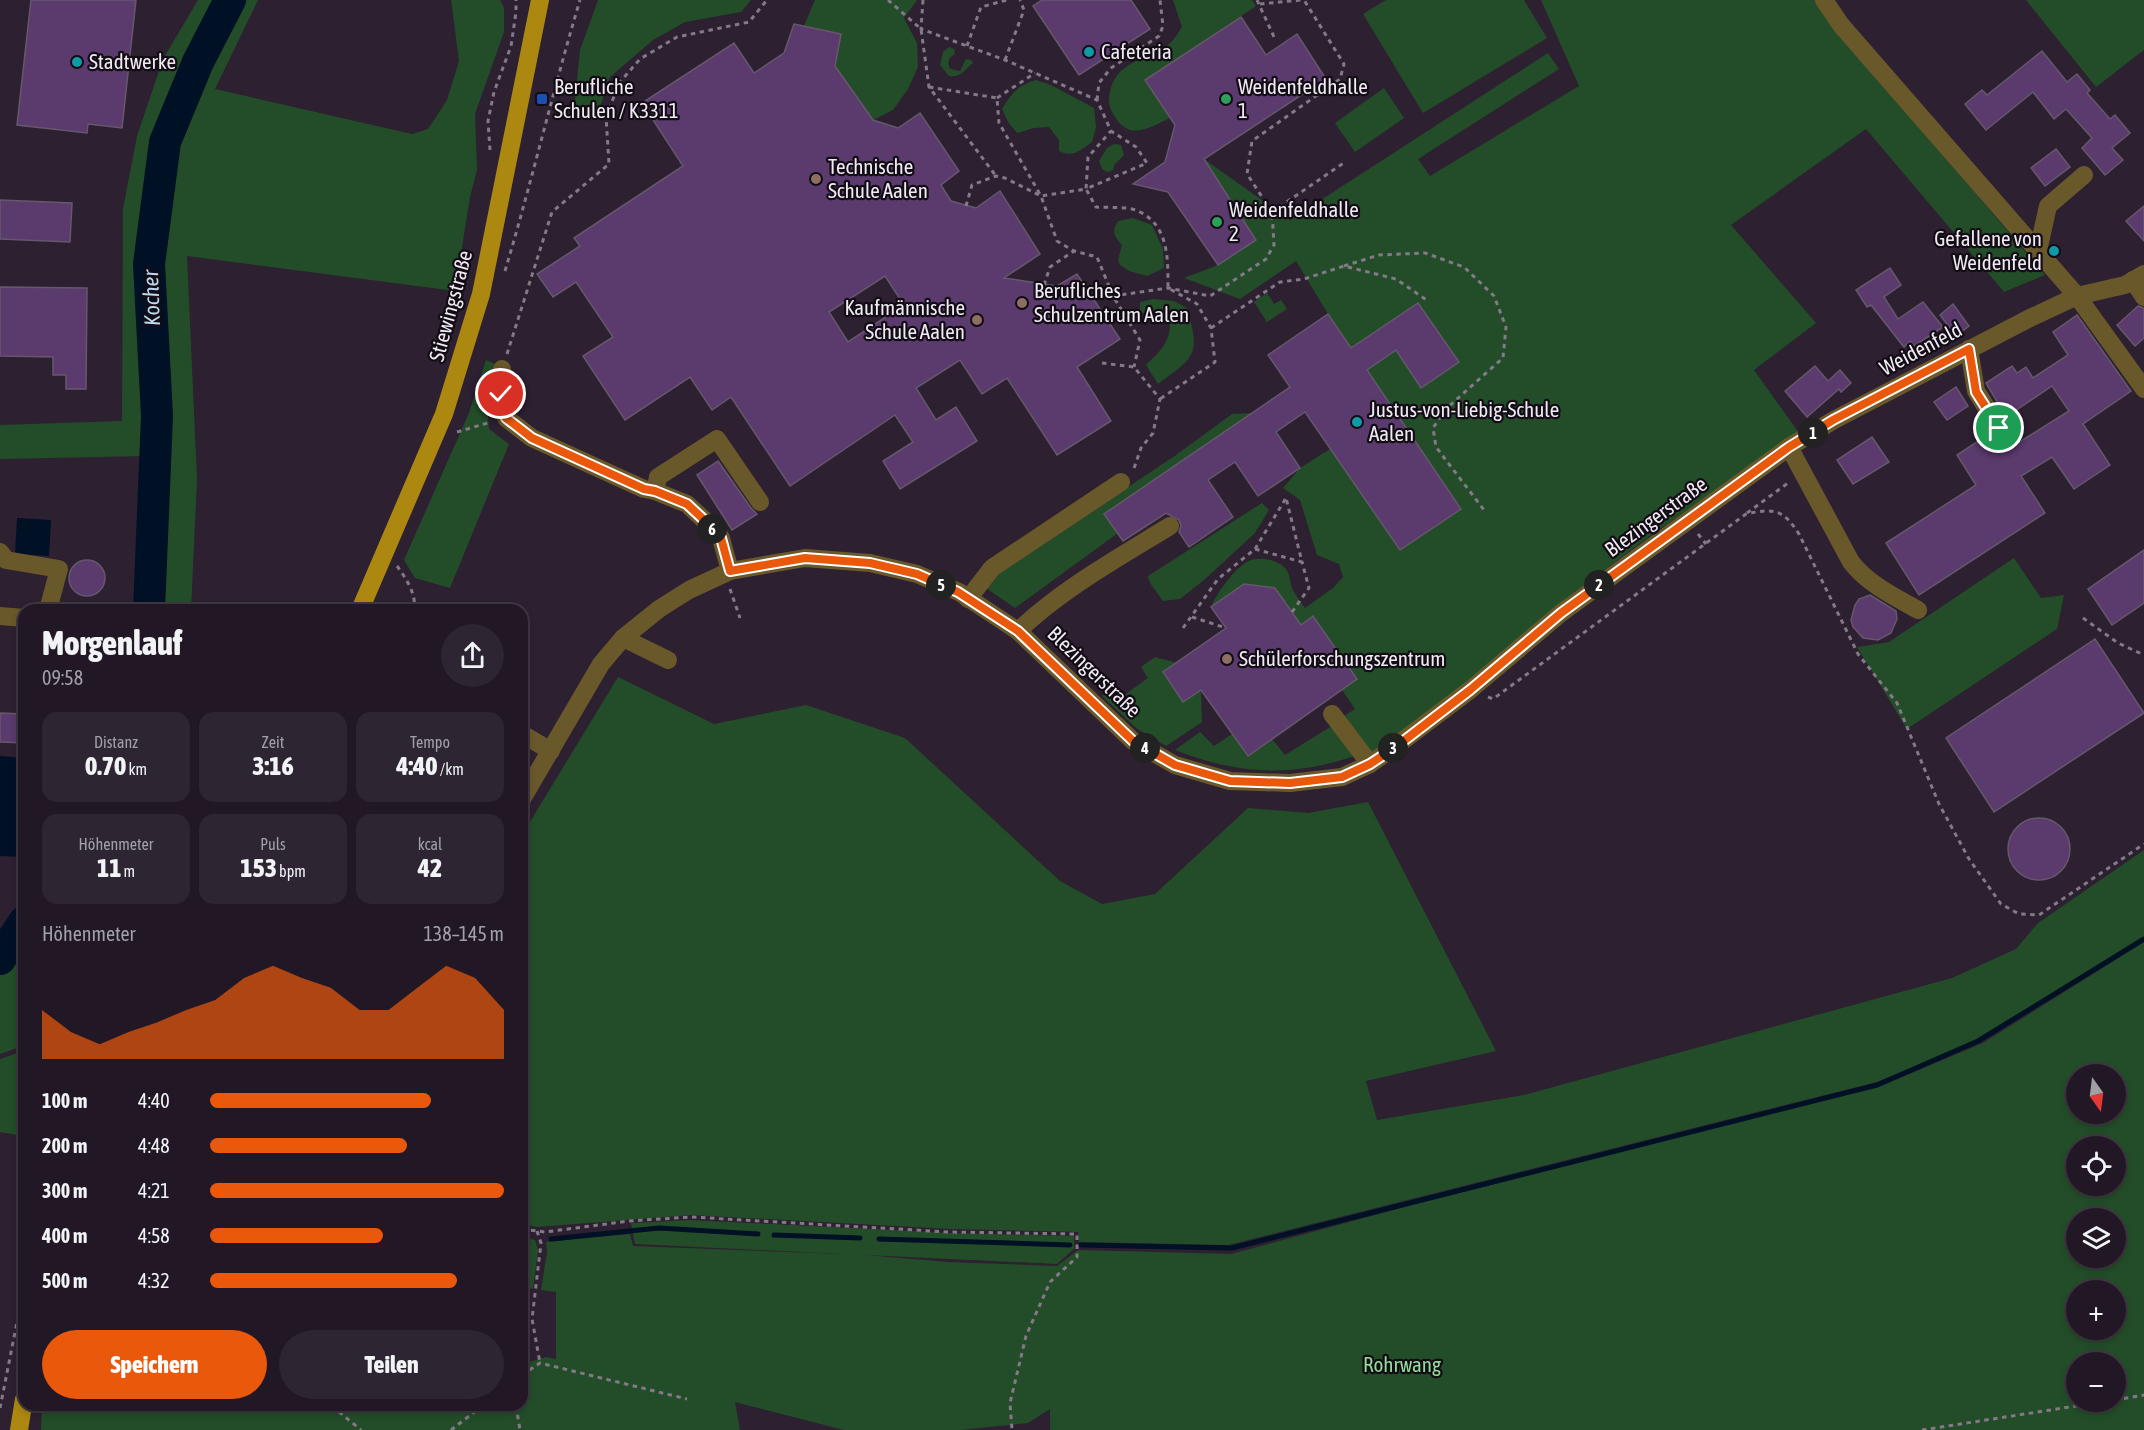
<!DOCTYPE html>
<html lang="de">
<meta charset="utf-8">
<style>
body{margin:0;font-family:"Asap Condensed",sans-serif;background:#2e2532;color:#f1f3f6;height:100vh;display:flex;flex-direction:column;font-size:22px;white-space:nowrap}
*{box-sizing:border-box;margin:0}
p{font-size:20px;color:#a2a0a7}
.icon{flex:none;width:33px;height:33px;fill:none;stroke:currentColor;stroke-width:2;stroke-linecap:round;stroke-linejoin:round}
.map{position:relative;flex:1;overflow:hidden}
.drawer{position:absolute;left:18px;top:604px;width:510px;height:807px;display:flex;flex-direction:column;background:#221825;border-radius:18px;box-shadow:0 3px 9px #0003,0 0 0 2px #3f3742}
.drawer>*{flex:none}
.needle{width:39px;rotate:166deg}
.fabs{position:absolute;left:2066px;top:1064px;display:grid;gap:12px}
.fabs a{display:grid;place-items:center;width:60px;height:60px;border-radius:50%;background:#221825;box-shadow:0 3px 9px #0003,0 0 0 2px #3f3742;font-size:30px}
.pin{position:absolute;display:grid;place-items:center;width:51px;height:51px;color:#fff;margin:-26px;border:3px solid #fff;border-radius:50%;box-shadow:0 2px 6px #0007}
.km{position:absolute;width:30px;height:30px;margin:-15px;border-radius:50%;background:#222;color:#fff;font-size:16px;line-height:30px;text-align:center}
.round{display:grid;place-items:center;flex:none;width:63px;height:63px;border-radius:32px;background:#2e2532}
.head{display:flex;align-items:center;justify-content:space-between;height:102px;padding:0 24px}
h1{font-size:33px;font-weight:800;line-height:45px}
.stats{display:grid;grid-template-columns:repeat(3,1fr);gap:9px;height:102px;padding:6px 24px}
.stats div{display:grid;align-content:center;border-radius:15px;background:#2e2532;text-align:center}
.stats b{font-size:26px;font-weight:800}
.stats small{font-size:16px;font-weight:400}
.stats p{font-size:16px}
.chart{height:168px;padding:12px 24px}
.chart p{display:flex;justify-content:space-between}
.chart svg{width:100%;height:108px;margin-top:6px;fill:#ea580c;opacity:.7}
.cta{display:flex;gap:12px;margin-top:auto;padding:12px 24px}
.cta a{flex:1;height:69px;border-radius:36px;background:#ea580c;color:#fff;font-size:24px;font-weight:800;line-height:69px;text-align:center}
.cta a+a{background:#2e2532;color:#f1f3f6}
ul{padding:0 24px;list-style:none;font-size:20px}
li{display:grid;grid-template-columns:96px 72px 1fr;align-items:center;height:45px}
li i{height:15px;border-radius:8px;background:#ea580c}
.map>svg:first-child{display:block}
</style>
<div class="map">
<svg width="2144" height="1430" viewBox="0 0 2144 1430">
<rect width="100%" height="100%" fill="#2d2031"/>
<g fill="#234d28" fill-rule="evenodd">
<polygon points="198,0 258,0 215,89 412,134 428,129 447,100 459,61 451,0 500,0 504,8 504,32 475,114 477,170 470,197 455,291 187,256 197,479 191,610 141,610 147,456 0,459 0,425 122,421 123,209 137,136 163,59"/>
<polygon points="598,0 751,0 741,12 685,22 653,40 610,77 596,119 573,119 580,50"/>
<polygon points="815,0 917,0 904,18 917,43 918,67 908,89 893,110 873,120 835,66 841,34 804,26"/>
<path d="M1173,0H1252L1256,6L1145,80L1170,118C1159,123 1143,133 1130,130C1121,127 1115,118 1111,110C1108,103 1109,95 1111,88C1118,61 1149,59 1168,45C1174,40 1178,33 1182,27Z"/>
<polygon points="1386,0 1524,0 1547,38 1423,113 1363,14"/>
<path d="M1541,0H1819L1861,59L2045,275L2004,292L1866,129L1731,225L1816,323L1754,370L1799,433L1654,533L1564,600L1395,742L1365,755L1344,716L1355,709L1342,690L1357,679L1313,617L1301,625L1275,588L1244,584L1211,607C1217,593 1232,572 1245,563C1255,555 1276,559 1284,567C1291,574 1289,580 1292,588C1295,595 1301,602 1305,608L1333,588L1343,577L1339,564L1317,555L1300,500L1283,488L1300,468L1330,449L1400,550L1461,509L1367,370L1396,350L1422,387L1459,362L1418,303L1351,348L1328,314L1296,261L1240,299L1184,278L1218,265L1256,240L1204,159L1290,220L1548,53L1559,69L1418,159L1430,176L1579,86Z"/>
<polygon points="2026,0 2144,0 2144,50 2096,87"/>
<path d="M949,47L954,49L955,54C948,58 947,62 950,69L960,71L966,59L971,60L973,63C964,70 961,78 949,76L940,65L943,52Z"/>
<path d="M1036,80L1051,85L1094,108L1096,127L1092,142C1081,150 1073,158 1059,151V140L1049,127L1034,128L1017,133L1008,122L1002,109C1011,94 1018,85 1036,80Z"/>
<polygon points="1384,88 1404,118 1355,152 1335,123"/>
<polygon points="1114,144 1121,145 1124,155 1115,164 1113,170 1108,172 1102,169 1099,161 1107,148"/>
<path d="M1133,218L1152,225L1163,249L1164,268L1147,276L1129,271L1120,265L1118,260L1122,245C1114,236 1111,232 1118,221Z"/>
<polygon points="1267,293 1274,304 1281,300 1287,309 1267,322 1254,302"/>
<path d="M1153,299L1174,301L1187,308C1201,355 1195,357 1158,384L1146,365C1159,352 1169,344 1170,325L1160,315H1150L1140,312V302Z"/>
<polygon points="486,360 495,364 486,393 489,429 509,444 450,588 415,578 404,560 469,413"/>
<polygon points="1253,413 1105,513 1118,533 1015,608 983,586 998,574 1176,455 1232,414"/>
<polygon points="1262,503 1269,510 1255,533 1204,580 1180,599 1163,601 1150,583 1148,576"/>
<polygon points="2014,558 2041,598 2064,595 2057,629 1907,729 1857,647 1889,642"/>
<polygon points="1155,657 1177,663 1163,673 1183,702 1201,690 1202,722 1166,746 1136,728 1102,696 1115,686 1123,696 1148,678 1141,667"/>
<polygon points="618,677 714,724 806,705 905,738 1060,881 1102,904 1155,894 1248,808 1308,813 1368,802 1496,1051 1366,1081 1377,1120 1524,1095 1952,978 2016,949 2038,923 2144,850 2144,939 1978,1041 1877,1082 1228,1245 1079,1242 1078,1232 950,1229 691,1215 537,1227 522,1224 522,835"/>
<path d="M1330,727L1360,754C1294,778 1239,775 1175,750L1200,732L1214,746L1232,734L1247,756L1272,739L1285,755Z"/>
<polygon points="24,898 24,1050 17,1048 0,1054 0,940"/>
<path d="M2144,942V1430H1050V1409L1028,1423L961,1430H844L735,1402L740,1430H41L42,1406H114L115,1408L121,1406H522V1364L546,1357L556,1359V1292L541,1290L547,1252L546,1242L630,1234L633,1246L843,1254L635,1244L631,1223L690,1220L950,1233L1074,1236V1249L1057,1264L865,1255L948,1262L1057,1266L1078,1250L1231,1254L1412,1205L1881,1086L1983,1043ZM2076,1074H2115V1113H2076ZM2076,1146H2115V1185H2076ZM2076,1218H2115V1257H2076ZM2076,1290H2115V1329H2076ZM2076,1362H2115V1401H2076Z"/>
<polygon points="18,1053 24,1054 24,1136 0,1132 0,1059"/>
<polygon points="522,1236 535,1240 538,1250 533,1289 522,1287"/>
</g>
<g fill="#001025">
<polygon points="17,518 51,520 49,556 15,554"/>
<polygon points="0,756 24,758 24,857 0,856"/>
</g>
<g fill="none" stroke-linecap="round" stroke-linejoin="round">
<g stroke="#001025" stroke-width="5">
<polyline points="774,1235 860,1238"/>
<polyline points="551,1239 659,1228 758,1234"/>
<polyline points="879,1239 1070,1245"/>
<polyline points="1081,1245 1232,1248 1877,1085 1978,1041 2144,939"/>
</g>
<g stroke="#001025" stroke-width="32">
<polyline points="149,610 157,416 149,264 165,142 198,62 230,0"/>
<polyline points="0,959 24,922"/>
</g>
</g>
<g fill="#5b3a6d" stroke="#65586c" stroke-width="1.5" fill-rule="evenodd">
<polygon points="31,0 136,0 122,128 88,124 87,133 17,125"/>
<polygon points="1042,0 1131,0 1150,29 1079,75 1033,6"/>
<polygon points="1241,17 1266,55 1297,34 1326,79 1204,159 1256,240 1218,265 1168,192 1133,184 1165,162 1175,125 1145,80"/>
<path d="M794,24L841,34L835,66L873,120L898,128L920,113L959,171L941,185L951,201L976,208L1000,191L1040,254L1004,278L1057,286L1077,274L1120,339L1077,367L1111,421L1057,455L1007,378L982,394L960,360L916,388L936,420L956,407L977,441L900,489L883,461L913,442L895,415L790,486L731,397L712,410L690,377L625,420L583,356L613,337L576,282L553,297L537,274L580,246L574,238L683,166L642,103L734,43L754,73L784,53ZM885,276L904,305L848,342L829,312Z"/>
<polygon points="2042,51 2067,82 2077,74 2090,90 2087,93 2110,119 2115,115 2130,133 2112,148 2123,160 2105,175 2082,148 2092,138 2066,109 2054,119 2033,92 1986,130 1965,104 1982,90 1987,95"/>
<polygon points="2056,149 2070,167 2045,186 2031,168"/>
<polygon points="0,200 72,203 70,242 0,239"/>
<polygon points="2144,206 2144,241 2126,221"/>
<polygon points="1890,268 1901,285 1884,297 1898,319 1923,302 1943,327 1914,346 1910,341 1904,347 1871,305 1867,307 1856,290"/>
<polygon points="0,287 87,288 86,389 66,389 66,375 53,375 53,357 0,356"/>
<polygon points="1418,303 1459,362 1421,388 1396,350 1367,370 1461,509 1400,550 1305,412 1276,432 1300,468 1258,496 1235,462 1208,480 1233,517 1189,547 1179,532 1181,526 1179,520 1166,513 1123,541 1104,514 1290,387 1268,355 1328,314 1351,348"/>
<polygon points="1953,304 1969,326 1956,336 1940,315"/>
<polygon points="2138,306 2144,308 2144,338 2135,346 2117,325"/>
<polygon points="2077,315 2131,391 2083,424 2110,465 2074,489 2052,457 2021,476 2045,513 1919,595 1886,543 1976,485 1957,455 1989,434 1997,439 2005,451 2069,411 2052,386 2006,417 1986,383 2012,366 2017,373 2026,367 2033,378 2068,355 2053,332"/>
<polygon points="1815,366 1828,381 1840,370 1851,383 1841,392 1839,389 1807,417 1785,391"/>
<polygon points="1956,387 1968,406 1947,420 1934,402"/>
<polygon points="1872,437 1889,462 1853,484 1837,460"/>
<polygon points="718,461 751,508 757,514 732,530 697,475"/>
<polygon points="2144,550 2144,603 2112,625 2088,589"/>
<circle cx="87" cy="578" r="18"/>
<polygon points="1244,584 1275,588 1301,625 1313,616 1357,679 1248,756 1201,690 1183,702 1163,672 1226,628 1211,607"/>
<polygon points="1870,595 1896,611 1897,619 1891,633 1878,640 1863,638 1853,627 1851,620 1855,605 1859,599"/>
<polygon points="2095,639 2144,713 1994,812 1946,738"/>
<polygon points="0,713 24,714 24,743 0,742"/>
<circle cx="2039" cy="849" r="31"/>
</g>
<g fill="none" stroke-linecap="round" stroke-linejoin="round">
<g stroke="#837987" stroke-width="3" stroke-dasharray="4.5 4.5" stroke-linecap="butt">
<polyline points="888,0 921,29 929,87 996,176"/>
<polyline points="923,0 921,29 1005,60 1097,100 1111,131 1136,147 1147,163 1086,189 1088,157 1111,131"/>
<polyline points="1257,0 1275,39"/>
<polyline points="1260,4 1301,0"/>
<polyline points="967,46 981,7 1007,0"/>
<polyline points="1005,60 1024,10 1020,0"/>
<path d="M929,87L997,98L999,123L1041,196L1086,189L1096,207C1109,208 1127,206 1138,211C1169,225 1168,259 1168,288L1197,304L1211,328L1215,362L1160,399"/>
<polyline points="997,98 1035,73"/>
<polyline points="1097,100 1099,83 1111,68 1159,36 1163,26 1160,0"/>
<polyline points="490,150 488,121 494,92 511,46 516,12 516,0"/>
<polyline points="966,206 972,185 996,176 1005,178 1041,196 1057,241 1074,251 1097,257 1113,296 1140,340 1134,367"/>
<polyline points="1272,212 1345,162"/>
<polyline points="1344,266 1379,255 1425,253 1464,267 1494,296 1506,327 1503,358 1446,409 1433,428 1436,447 1484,510"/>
<path d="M505,271C532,181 553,90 580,0"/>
<polyline points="1044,285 1050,267 1074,251"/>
<polyline points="1113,296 1168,288 1210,296 1266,259 1274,245 1272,212 1247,174 1252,141 1340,79 1344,64 1304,0"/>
<polyline points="1211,328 1280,282 1304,279 1344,266 1396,279 1428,301"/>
<polyline points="507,354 552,212 609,164 606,116 620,82 640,59 677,37 749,22 767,0"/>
<polyline points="1102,363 1134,367 1160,399 1153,433 1141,448 1133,471"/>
<polyline points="457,432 491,422"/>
<polyline points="1747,513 1788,483"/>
<polyline points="1698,534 1706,544"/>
<polyline points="1255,549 1286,498"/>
<path d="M397,566C406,578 417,595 414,610"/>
<polyline points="730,589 740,618"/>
<polyline points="1292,612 1309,588 1302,562"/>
<polyline points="1192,617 1226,628"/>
<polyline points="2083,618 2118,643 2144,655"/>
<polyline points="1183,628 1218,579 1255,549 1302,562 1286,498"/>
<path d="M1488,697L1493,699L1746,514C1774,508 1783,509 1799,534L1858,654L1897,703L1939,804L1969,859L2001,904L2019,914L2039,915L2144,844"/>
<polyline points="522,1229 545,1232 629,1221 691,1217 949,1232 1077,1234 1077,1257 1050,1282 1026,1336 1010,1403 1012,1430"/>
<polyline points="537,1231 541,1243 532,1319 540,1363"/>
<polyline points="522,1375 540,1363 687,1399"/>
<polyline points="2115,1400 2144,1395"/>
<polyline points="332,1406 361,1430"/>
<polyline points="449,1406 474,1412"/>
<polyline points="516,1406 520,1430"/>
<polyline points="0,1408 19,1312 24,1299"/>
<polyline points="451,1430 482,1406"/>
<polyline points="1922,1430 2108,1401"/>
</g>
<g stroke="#69582a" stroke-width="18">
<polyline points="1824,0 1841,25 2077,296 2144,389"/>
<polyline points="2038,251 2048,206 2084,175"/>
<polyline points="2133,280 2144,297"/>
<polyline points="1969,349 1976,391 1999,428"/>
<polyline points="502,369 501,394 506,418 532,438 644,489 655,491 687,504 702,518 721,538 730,571"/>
<path d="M1789,447L1851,562C1868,584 1893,596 1918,610"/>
<polyline points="655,491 658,477 717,439 760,502"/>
<polyline points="0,552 6,560 59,569 48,610"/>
<polyline points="968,599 992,568 1121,482"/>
<polyline points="0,616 24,618"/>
<path d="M1018,631C1062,589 1118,558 1170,526"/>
<polyline points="623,638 668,660"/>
<polyline points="1332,714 1370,764"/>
<polyline points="522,734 551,751"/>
<polyline points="522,799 601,664 623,638 659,609 689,590 730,571 805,558 870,563 917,574 959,592 1018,631 1133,741 1175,765 1230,781 1290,783 1342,777 1370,764 1397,745 1470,690 1561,613 1789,447 1834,420 2028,319 2077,296 2125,285 2144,274"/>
</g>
<g stroke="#ac8810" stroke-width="18">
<polyline points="360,610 444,414 481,294 540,0"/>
<polyline points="19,1430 24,1399"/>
</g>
</g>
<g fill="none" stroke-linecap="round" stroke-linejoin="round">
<defs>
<polyline id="route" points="501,394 506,418 532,438 644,489 655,491 687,504 702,518 721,538 730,571 805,558 870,563 917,574 958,592 1018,631 1133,741 1175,765 1230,781 1290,783 1342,777 1370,764 1397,746 1470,690 1561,613 1789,447 1833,420 1969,349 1976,392 1999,428"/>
</defs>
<use href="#route" stroke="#fff" stroke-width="12"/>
<use href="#route" stroke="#ea580c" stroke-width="8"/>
</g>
<g fill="#0f9aa8" stroke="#120c14" stroke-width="2">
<circle cx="1089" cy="52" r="6"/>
<circle cx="77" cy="62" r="6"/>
<circle cx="2054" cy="251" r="6"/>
<circle cx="1357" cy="422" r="6"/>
</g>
<rect fill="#1a4fb4" stroke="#120c14" stroke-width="2" x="536" y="93" width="12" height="12" rx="3"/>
<g fill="#2e9e5b" stroke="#120c14" stroke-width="2">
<circle cx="1226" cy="99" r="6"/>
<circle cx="1217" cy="222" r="6"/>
</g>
<g fill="#8d6e63" stroke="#120c14" stroke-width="2">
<circle cx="816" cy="179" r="6"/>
<circle cx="1022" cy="303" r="6"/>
<circle cx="977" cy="320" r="6"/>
<circle cx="1227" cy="659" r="6"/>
</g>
<g text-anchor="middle" stroke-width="4.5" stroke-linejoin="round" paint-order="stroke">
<g font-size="21" fill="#f1e9f4" stroke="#120c14" text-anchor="start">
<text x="1101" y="59">Cafeteria</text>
<text x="89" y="69">Stadtwerke</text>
<text x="554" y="94">Berufliche<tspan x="554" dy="24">Schulen / K3311</tspan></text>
<text x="1238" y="94">Weidenfeldhalle<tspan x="1238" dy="24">1</tspan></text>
<text x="828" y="174">Technische<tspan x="828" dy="24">Schule Aalen</tspan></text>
<text x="1229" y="217">Weidenfeldhalle<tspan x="1229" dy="24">2</tspan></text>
<text x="2042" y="246" text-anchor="end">Gefallene von<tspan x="2042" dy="24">Weidenfeld</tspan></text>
<text x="1034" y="298">Berufliches<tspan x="1034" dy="24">Schulzentrum Aalen</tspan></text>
<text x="965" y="315" text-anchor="end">Kaufmännische<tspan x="965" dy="24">Schule Aalen</tspan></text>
<text x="1369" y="417">Justus-von-Liebig-Schule<tspan x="1369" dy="24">Aalen</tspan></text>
<text x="1239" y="666">Schülerforschungszentrum</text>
</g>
<g font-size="21" fill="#f1e9f4" stroke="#120c14">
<text transform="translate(451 306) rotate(-75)" y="7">Stiewingstraße</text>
<text transform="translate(1921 349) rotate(-28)" y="7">Weidenfeld</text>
<text transform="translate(1656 517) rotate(-36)" y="7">Blezingerstraße</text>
<text transform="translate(1094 672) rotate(44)" y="7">Blezingerstraße</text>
</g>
<g font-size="21" fill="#91dd99" stroke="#120c14">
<text x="1402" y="1372">Rohrwang</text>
</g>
<g font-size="22" font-style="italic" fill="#bcd9f3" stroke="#120c14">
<text transform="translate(151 298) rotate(-92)" y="8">Kocher</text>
</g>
</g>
</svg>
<div class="fabs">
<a><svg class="needle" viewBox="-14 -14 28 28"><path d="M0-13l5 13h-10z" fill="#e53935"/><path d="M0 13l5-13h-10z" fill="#a2a0a7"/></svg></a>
<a><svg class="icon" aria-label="locate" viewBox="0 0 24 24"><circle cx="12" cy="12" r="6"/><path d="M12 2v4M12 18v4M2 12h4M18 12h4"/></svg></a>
<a><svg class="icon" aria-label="layers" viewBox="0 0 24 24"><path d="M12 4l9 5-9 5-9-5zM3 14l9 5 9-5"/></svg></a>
<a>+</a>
<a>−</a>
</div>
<div class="pin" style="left:1999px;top:428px;background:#1e9e55"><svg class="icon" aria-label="arrive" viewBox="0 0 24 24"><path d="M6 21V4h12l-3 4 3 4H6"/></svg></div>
<div class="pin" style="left:501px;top:394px;background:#d93025"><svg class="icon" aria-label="check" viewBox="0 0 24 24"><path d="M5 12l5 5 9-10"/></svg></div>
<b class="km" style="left:1813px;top:433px">1</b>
<b class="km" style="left:1599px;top:585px">2</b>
<b class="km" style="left:1393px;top:748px">3</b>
<b class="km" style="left:1145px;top:748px">4</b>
<b class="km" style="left:941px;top:585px">5</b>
<b class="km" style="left:712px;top:529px">6</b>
<section class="drawer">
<div class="head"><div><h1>Morgenlauf</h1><p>09:58</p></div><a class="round"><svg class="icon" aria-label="share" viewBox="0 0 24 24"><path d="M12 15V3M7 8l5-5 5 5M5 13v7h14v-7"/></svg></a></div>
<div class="stats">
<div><p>Distanz</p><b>0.70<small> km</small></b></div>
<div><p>Zeit</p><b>3:16</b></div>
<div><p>Tempo</p><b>4:40<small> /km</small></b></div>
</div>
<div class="stats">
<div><p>Höhenmeter</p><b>11<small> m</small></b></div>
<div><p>Puls</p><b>153<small> bpm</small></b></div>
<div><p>kcal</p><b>42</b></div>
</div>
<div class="chart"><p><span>Höhenmeter</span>138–145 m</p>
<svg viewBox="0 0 160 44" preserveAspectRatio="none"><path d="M0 44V24L10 33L20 38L30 33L40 29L50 24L60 20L70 11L80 6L90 11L100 15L110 24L120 24L130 15L140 6L150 11L160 24V44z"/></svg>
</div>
<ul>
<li><b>100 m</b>4:40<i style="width:75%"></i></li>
<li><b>200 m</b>4:48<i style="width:67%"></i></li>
<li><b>300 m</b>4:21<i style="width:100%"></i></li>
<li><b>400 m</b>4:58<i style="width:59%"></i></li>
<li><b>500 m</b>4:32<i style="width:84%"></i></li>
</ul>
<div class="cta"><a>Speichern</a><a>Teilen</a></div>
</section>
</div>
